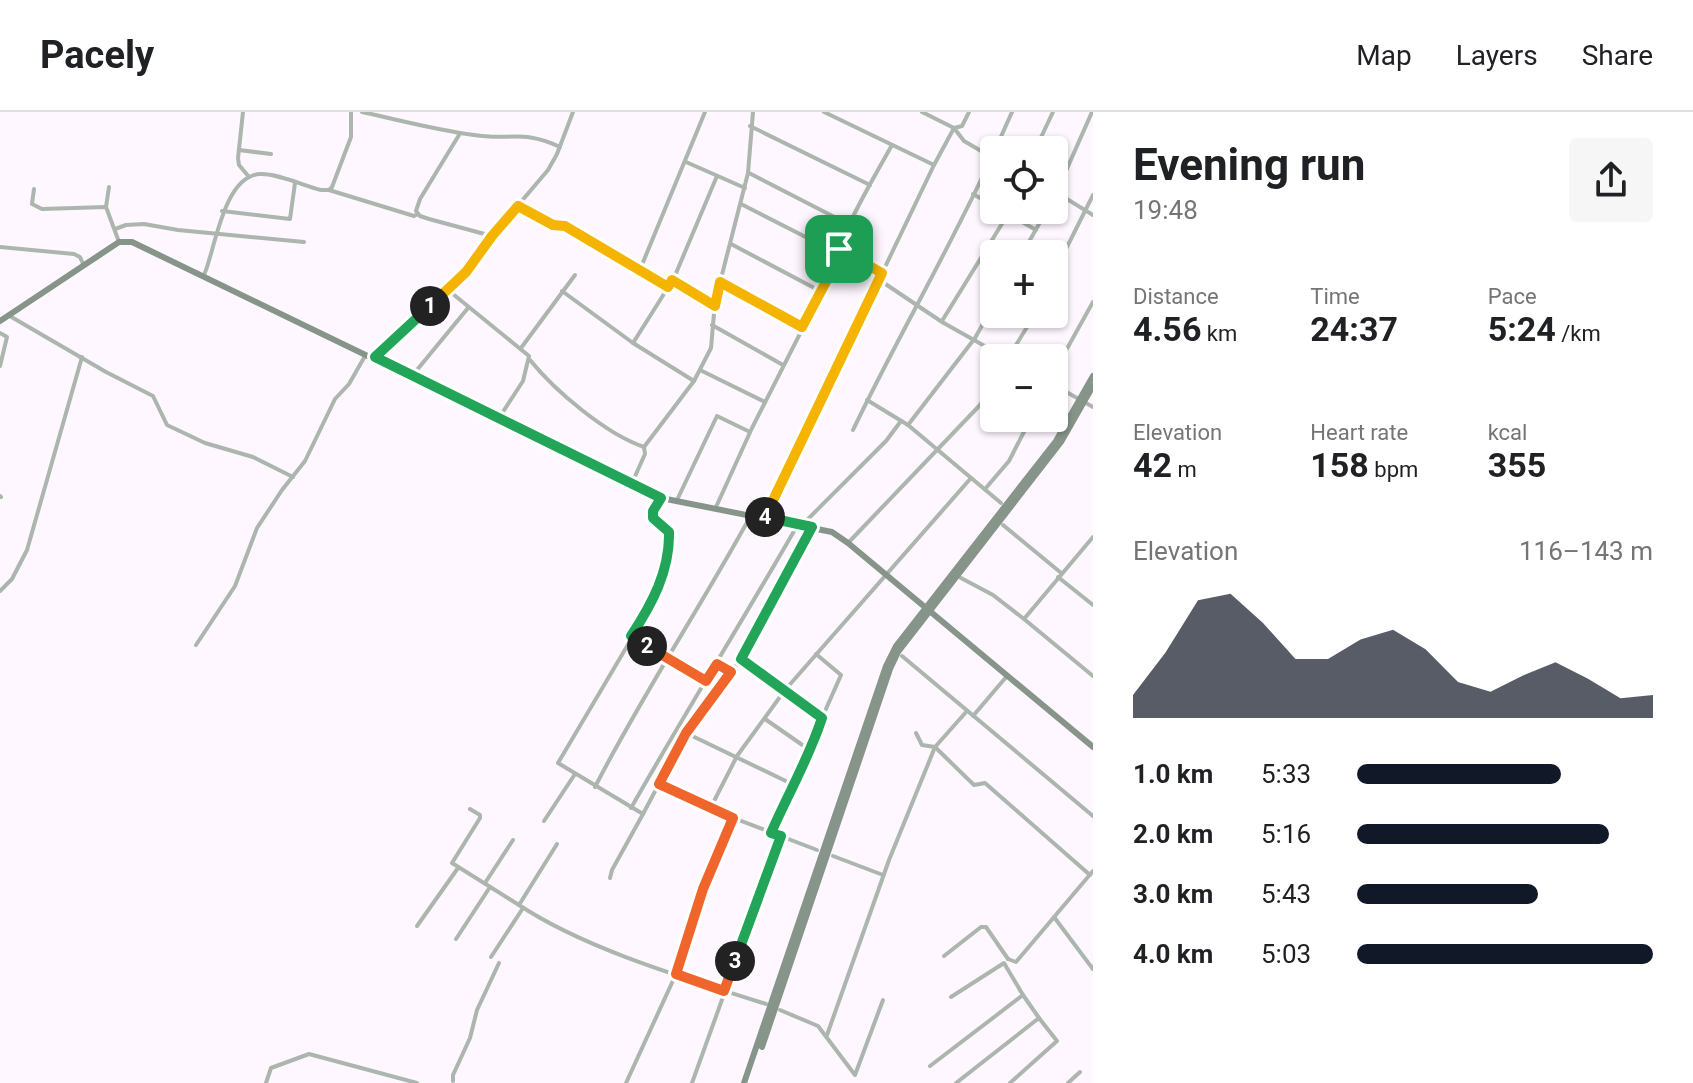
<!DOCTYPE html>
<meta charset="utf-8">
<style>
body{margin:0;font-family:Roboto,sans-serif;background:#f6f6f6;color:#202124;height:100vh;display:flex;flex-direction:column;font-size:30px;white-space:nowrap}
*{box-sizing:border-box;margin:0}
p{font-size:26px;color:#757577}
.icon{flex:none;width:44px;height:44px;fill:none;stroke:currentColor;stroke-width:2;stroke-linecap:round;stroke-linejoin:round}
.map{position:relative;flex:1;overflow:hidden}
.panel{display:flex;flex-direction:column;background:#fff;width:600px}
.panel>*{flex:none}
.controls{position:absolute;left:980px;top:24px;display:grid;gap:16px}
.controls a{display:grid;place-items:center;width:88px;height:88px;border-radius:8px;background:#fff;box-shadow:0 2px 6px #0004;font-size:40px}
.pin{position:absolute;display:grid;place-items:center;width:68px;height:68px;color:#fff;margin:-34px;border-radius:16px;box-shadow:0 4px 12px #0006}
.km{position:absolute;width:40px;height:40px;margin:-20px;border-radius:50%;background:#222;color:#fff;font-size:22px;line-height:40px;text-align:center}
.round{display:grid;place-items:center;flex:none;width:84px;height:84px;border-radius:8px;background:#f6f6f6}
.summary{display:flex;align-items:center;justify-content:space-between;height:136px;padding:0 40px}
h1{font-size:44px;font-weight:700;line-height:60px}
.figures{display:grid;grid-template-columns:repeat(3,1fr);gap:12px;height:136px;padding:8px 40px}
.figures div{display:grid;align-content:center}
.figures b{font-size:34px;font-weight:700}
.figures small{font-size:22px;font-weight:400}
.figures p{font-size:22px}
.chart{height:224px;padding:16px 40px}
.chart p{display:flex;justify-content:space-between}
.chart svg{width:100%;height:144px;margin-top:8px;fill:#111827;opacity:.7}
ul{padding:0 40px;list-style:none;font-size:26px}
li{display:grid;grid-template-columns:128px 96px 1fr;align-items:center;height:60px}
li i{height:20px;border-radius:10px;background:#111827}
header{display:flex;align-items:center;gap:48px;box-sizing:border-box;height:112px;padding:0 40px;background:#fff;border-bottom:2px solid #e0e0e0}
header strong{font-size:38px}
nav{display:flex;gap:44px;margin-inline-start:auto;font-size:28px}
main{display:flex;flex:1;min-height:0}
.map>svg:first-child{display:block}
</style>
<header>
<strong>Pacely</strong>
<nav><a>Map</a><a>Layers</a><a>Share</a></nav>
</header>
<main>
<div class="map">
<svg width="1093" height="971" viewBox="0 0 1093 971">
<rect width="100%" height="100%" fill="#fef7ff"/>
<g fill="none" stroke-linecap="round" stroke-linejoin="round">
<g stroke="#acb5ae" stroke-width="4">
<polyline points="243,0 238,46 239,53 249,65"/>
<path d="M362,0C399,8 436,18 474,23C510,29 522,17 560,35"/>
<polyline points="824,0 934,53"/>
<polyline points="922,0 954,16 964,29 993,46"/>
<polyline points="750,14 870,73"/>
<polyline points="239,38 271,42"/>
<polyline points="995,38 1012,0"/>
<polyline points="1035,38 1053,0"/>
<polyline points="686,50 745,76"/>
<polyline points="749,61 850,113"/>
<polyline points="34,77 32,92 42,97 106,95 119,130"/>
<polyline points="329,78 414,104 418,102"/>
<polyline points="1054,79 1093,103"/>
<polyline points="973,82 994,94"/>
<polyline points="1054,86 1092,0"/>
<polyline points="741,92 837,141"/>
<polyline points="518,94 553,113 565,114 668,175"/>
<polyline points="106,95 109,75"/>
<polyline points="1001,98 1036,118"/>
<polyline points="222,99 290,107 295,71"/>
<polyline points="115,117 126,113 144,112 178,118 304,130"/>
<polyline points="492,124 548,58 557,42 573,0"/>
<polyline points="731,132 820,179"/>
<polyline points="0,135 74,142 80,145 84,154"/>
<polyline points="839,137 882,161"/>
<polyline points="1022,142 1047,98"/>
<polyline points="639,160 705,0"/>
<polyline points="1054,161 1093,83"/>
<path d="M204,163C215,139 223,64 260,62C277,61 304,74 321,78H329L332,75L351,25V0"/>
<polyline points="878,167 942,210 1006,246"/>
<polyline points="672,168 715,194"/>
<polyline points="720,170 802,215"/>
<polyline points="448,178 529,244 523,269 499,306"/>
<polyline points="562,179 633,231 694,269"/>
<polyline points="8,203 106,260 153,284 167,313 205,331 253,345 293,365"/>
<polyline points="942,209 1008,102"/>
<polyline points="712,213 783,253"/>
<polyline points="0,221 7,225 0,254"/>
<polyline points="633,231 674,166 717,64"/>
<polyline points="521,236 575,163"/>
<polyline points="375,245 466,160 492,124 429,107 420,104 416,99 420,87 459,23"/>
<polyline points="1008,246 1035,202"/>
<path d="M530,248C555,279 606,322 644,335"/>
<polyline points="700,258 765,290"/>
<polyline points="1054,260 1093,190"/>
<polyline points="412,264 468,196"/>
<polyline points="1054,273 1093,295"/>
<polyline points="867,288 908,313 1001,391"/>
<polyline points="908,313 975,226 994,192"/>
<path d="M853,318C898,224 951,135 994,40"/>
<polyline points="632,371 645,342 644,335 694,269 711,236 715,190 748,61 753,0"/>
<polyline points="985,377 1009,349 1031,306"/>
<polyline points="0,384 1,385"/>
<path d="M661,386L653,399V406L669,420C669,445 661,469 652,492L558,651L643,702L686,621L741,547L811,417"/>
<polyline points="677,388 717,304 750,320"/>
<path d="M716,395L752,316L838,147C835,130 881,53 892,33"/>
<polyline points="765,405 934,53 954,16 962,14 969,0"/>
<polyline points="802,413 886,329 901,309"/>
<polyline points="1003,413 1060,460"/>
<polyline points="1093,425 1024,507 1093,564"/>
<polyline points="848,431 980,293 994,270"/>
<polyline points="1058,465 1093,493"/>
<polyline points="961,466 993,483 1024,507"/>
<polyline points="0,479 12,467 27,438 82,245"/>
<polyline points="631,524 706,569"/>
<polyline points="196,533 235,474 257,416 282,378 305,349 335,287 349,272 365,244"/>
<polyline points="902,544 1093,704"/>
<polyline points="741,547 822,606"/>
<polyline points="717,552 731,560"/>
<polyline points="967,599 935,635 974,673 985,671 1090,763"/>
<polyline points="973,604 1007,564"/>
<polyline points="765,607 811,639"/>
<polyline points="686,621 792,672"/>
<polyline points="659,672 710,697 817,738"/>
<path d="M595,675C642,583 700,496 750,405"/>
<path d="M631,696C685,601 743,508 797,414"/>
<polyline points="470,697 480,703 480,706 452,751 519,793"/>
<polyline points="710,697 737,644 785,578 971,366"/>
<polyline points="544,709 575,662"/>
<polyline points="771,721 792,672 811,639 822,606 841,563 816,542"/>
<path d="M557,732L519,793C587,838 688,867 766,892"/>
<polyline points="833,744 883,763"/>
<polyline points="610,766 612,758 643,702"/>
<polyline points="485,771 513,728"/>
<polyline points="1054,805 1093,857"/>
<polyline points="417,814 458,756"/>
<polyline points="456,827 490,775"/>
<polyline points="944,844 981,815 986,815 1008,847"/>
<polyline points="491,845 523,796"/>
<polyline points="1008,847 1016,850 1093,759"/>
<polyline points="951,885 1004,851 1023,883"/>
<polyline points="780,898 818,914 855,963 883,888"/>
<polyline points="827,923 889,748 935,635 922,633 916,621"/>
<polyline points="930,954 1023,883 1039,906"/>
<polyline points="453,969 453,963 470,926 477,898 499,851"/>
<polyline points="266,971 271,956 309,942 417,971"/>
<polyline points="626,971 676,862 703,777 733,706"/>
<polyline points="692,971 781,724"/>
<polyline points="956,971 1039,906 1057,929 1010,971"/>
<polyline points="1068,971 1080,960"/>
</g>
<g stroke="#86948a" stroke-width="6">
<polyline points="0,209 119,130 132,130 661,386 832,420 848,431 1093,635"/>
<polyline points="762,935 890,557 898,540 1061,330 1093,274"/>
<polyline points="744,971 886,554 896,534 1056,329 1093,264"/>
</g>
</g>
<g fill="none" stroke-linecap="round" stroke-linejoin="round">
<defs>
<polyline id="split-1" points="430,194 466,160 492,124 518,94 553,113 565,114 668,175 672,168 715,194 720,170 802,215 838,147 839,137"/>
<path id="split-2" d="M430,194L375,245L661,386L653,399V406L669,420C670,459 652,492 631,524L647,534"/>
<polyline id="split-3" points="647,534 706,569 717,552 731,560 686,621 659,672 733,706 703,777 676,862 724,879 735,849"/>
<path id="split-4" d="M735,849L781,724L771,721C788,682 809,646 822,606L741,547L812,415L765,405"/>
<polyline id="split-5" points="765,405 882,161 839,137"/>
</defs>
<use href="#split-1" stroke="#fff" stroke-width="16"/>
<use href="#split-2" stroke="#fff" stroke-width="16"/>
<use href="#split-3" stroke="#fff" stroke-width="16"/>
<use href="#split-4" stroke="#fff" stroke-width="16"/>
<use href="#split-5" stroke="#fff" stroke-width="16"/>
<use href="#split-1" stroke="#f5b400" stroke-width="10"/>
<use href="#split-2" stroke="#22a559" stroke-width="10"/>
<use href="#split-3" stroke="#f0652b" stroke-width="10"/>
<use href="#split-4" stroke="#22a559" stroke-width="10"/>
<use href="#split-5" stroke="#f5b400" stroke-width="10"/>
</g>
</svg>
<div class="controls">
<a><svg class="icon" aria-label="locate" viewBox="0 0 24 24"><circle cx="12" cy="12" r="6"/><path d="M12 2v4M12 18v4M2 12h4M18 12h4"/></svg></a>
<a>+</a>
<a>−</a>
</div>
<div class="pin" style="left:839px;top:137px;background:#1e9e55"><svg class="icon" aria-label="arrive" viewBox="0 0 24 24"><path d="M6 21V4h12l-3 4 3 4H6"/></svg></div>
<b class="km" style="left:430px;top:194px">1</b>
<b class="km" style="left:647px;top:534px">2</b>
<b class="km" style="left:735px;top:849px">3</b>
<b class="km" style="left:765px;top:405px">4</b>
</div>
<section class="panel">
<div class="summary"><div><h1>Evening run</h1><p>19:48</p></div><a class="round"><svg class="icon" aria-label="share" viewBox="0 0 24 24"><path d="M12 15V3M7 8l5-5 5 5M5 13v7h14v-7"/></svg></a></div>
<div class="figures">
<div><p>Distance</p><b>4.56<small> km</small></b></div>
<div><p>Time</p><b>24:37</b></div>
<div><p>Pace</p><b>5:24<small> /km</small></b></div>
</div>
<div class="figures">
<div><p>Elevation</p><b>42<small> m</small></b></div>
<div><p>Heart rate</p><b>158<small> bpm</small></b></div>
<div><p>kcal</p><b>355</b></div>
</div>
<div class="chart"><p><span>Elevation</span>116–143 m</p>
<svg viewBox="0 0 160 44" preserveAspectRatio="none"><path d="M0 44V37L10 24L20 8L30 6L40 15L50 26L60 26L70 20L80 17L90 23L100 33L110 36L120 31L130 27L140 32L150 38L160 37V44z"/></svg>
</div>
<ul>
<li><b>1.0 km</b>5:33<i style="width:69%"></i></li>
<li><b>2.0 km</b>5:16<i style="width:85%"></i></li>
<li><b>3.0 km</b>5:43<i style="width:61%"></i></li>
<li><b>4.0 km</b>5:03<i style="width:100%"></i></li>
</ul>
</section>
</main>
